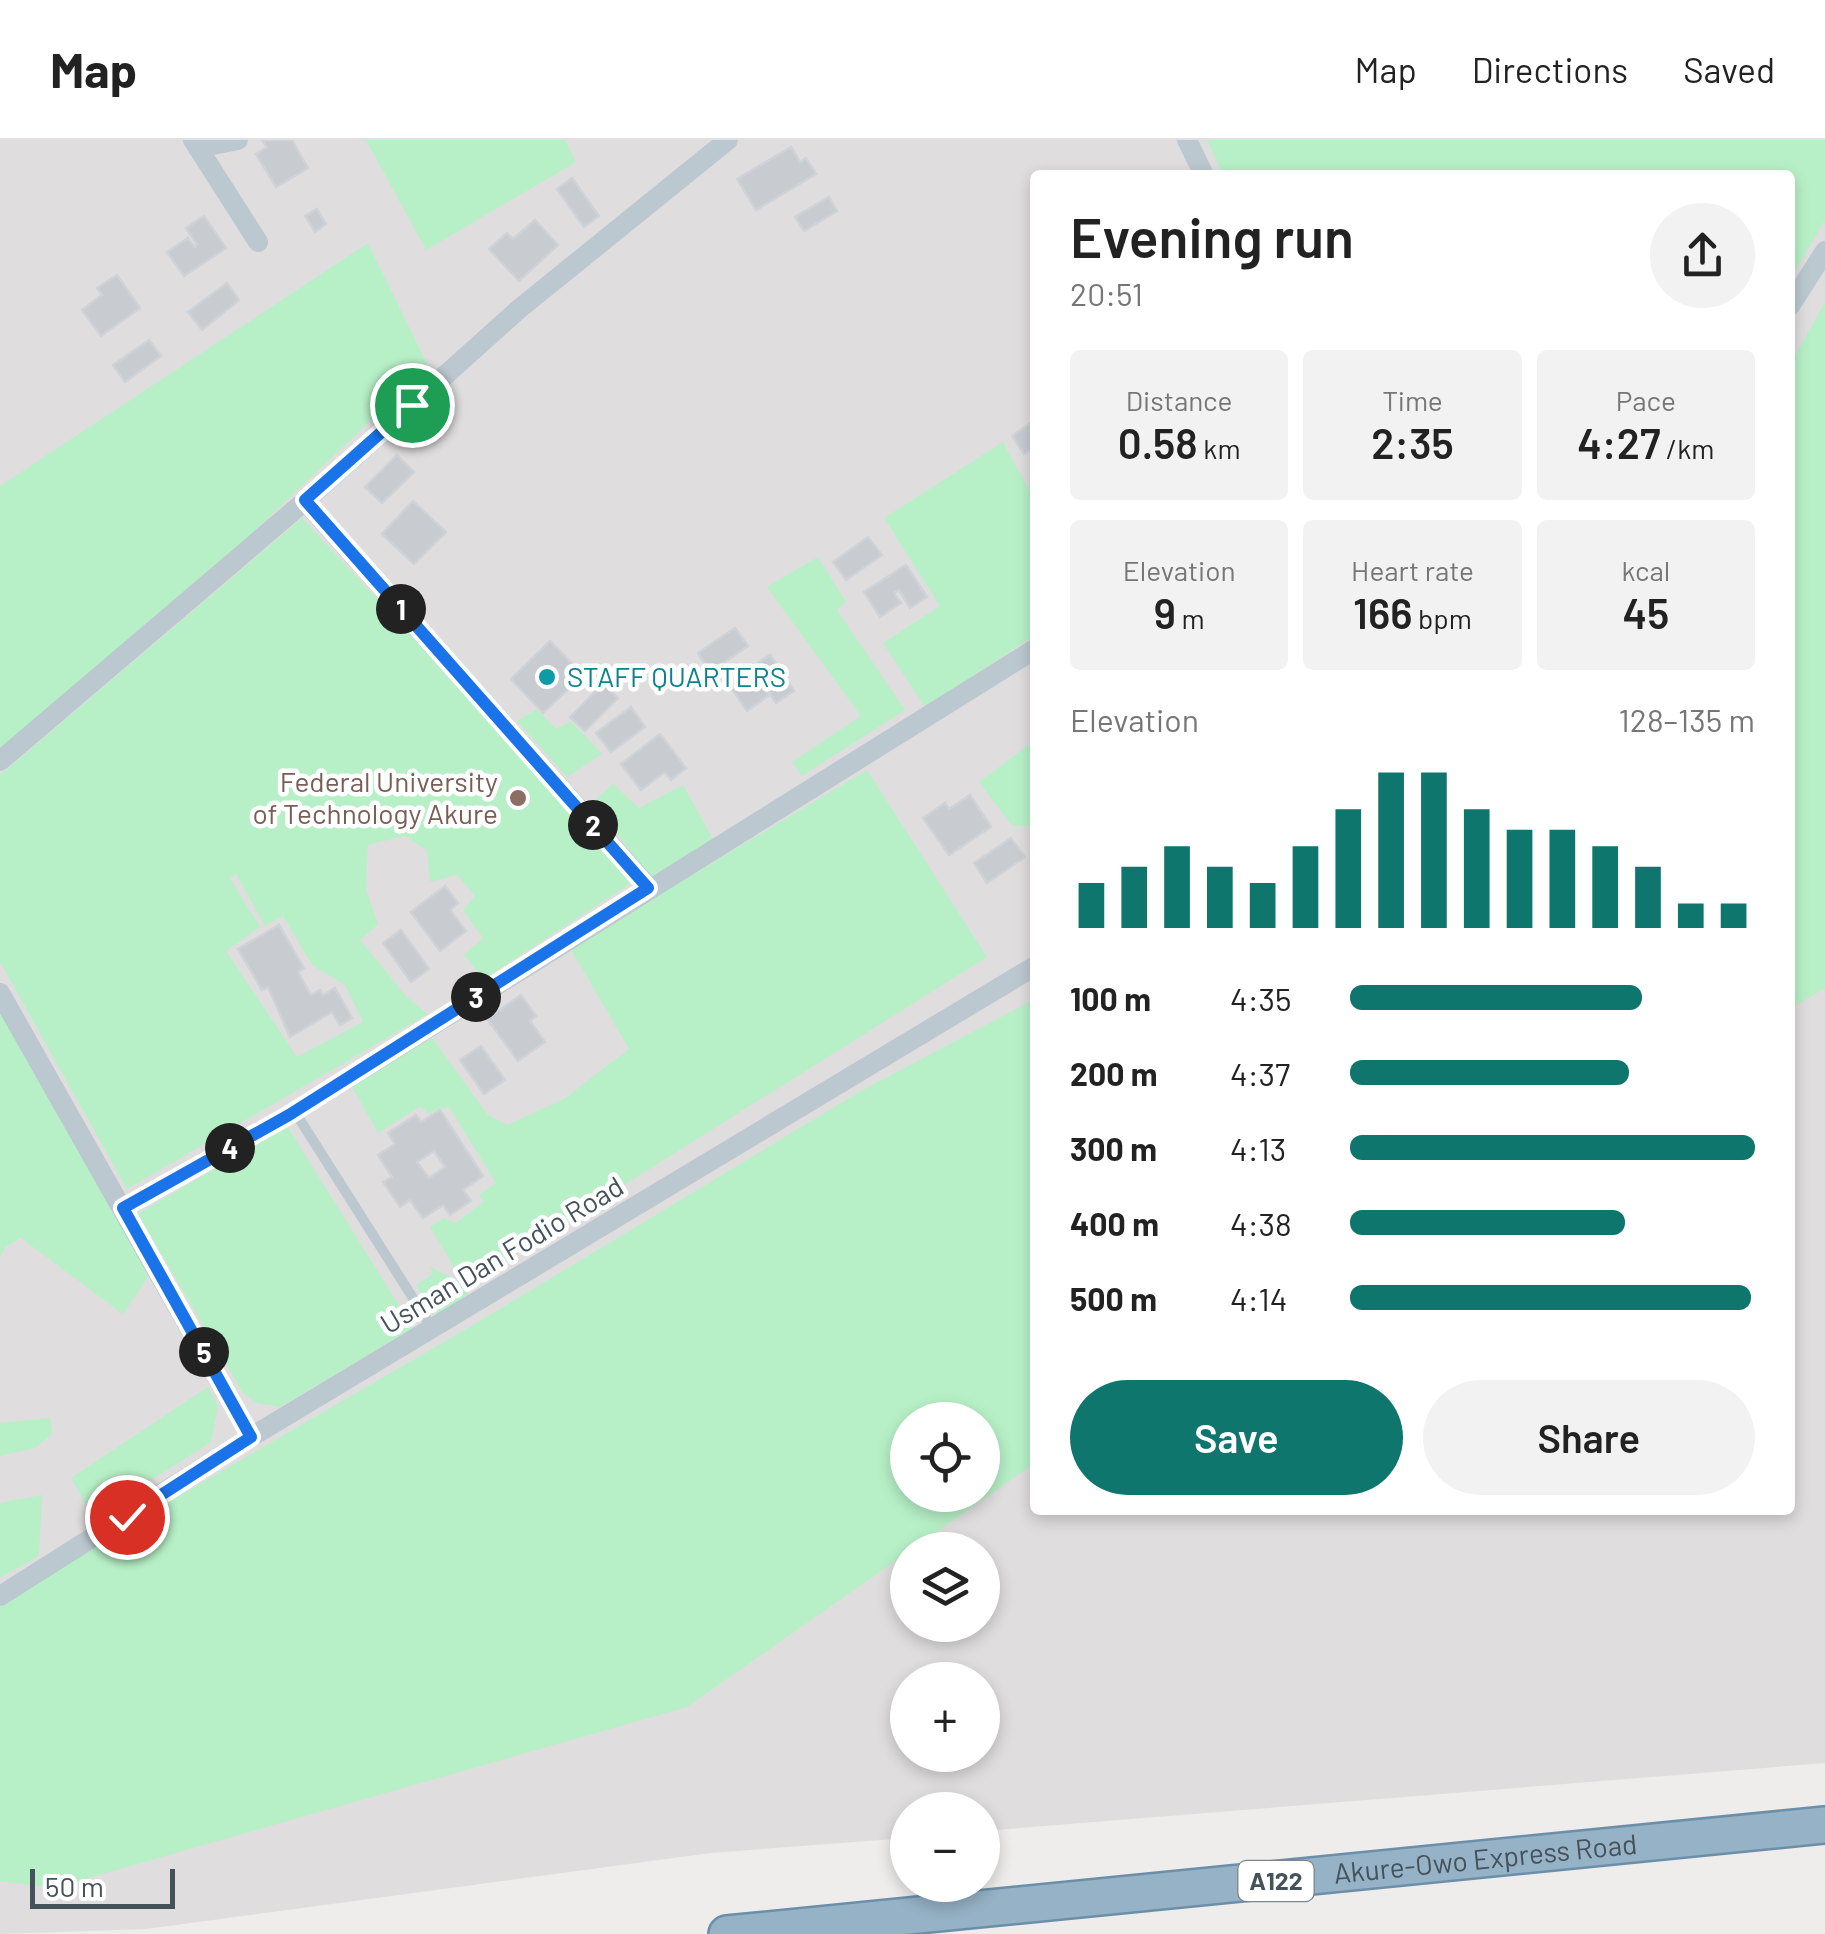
<!DOCTYPE html>
<meta charset="utf-8">
<style>
body{margin:0;font-family:Barlow,sans-serif;background:#f2f2f2;color:#222;height:100vh;display:flex;flex-direction:column;font-size:38px;white-space:nowrap}
*{box-sizing:border-box;margin:0}
p{font-size:32px;color:#767676}
.icon{flex:none;width:55px;height:55px;fill:none;stroke:currentColor;stroke-width:2;stroke-linecap:round;stroke-linejoin:round}
.map{position:relative;flex:1;overflow:hidden}
.drawer{position:absolute;left:1030px;top:30px;width:765px;height:1345px;display:flex;flex-direction:column;background:#fff;border-radius:10px;box-shadow:0 5px 15px #0003}
.drawer>*{flex:none}
.tools{position:absolute;left:890px;top:1262px;display:grid;gap:20px}
.tools a{display:grid;place-items:center;width:110px;height:110px;border-radius:50%;background:#fff;box-shadow:0 5px 15px #0003;font-size:50px}
.scale{position:absolute;left:30px;bottom:25px;width:145px;box-sizing:border-box;padding-left:10px;border:5px solid #44525a;border-top:0;font-size:28px;line-height:35px;white-space:nowrap;color:#44525a;-webkit-text-stroke:8px #fff;paint-order:stroke}
.pin{position:absolute;display:grid;place-items:center;width:85px;height:85px;color:#fff;margin:-42px;border:5px solid #fff;border-radius:50%;box-shadow:0 2px 10px #0007}
.km{position:absolute;width:50px;height:50px;margin:-25px;border-radius:50%;background:#222;color:#fff;font-size:28px;line-height:50px;text-align:center}
.round{display:grid;place-items:center;flex:none;width:105px;height:105px;border-radius:52px;background:#f2f2f2}
.head{display:flex;align-items:center;justify-content:space-between;height:170px;padding:0 40px}
h1{font-size:55px;font-weight:600;line-height:75px}
.figures{display:grid;grid-template-columns:repeat(3,1fr);gap:15px;height:170px;padding:10px 40px}
.figures div{display:grid;align-content:center;border-radius:10px;background:#f2f2f2;text-align:center}
.figures b{font-size:42px;font-weight:600}
.figures small{font-size:28px;font-weight:400}
.figures p{font-size:28px}
.chart{height:280px;padding:20px 40px}
.chart p{display:flex;justify-content:space-between}
.chart svg{width:100%;height:180px;margin-top:10px;stroke:#0f766e;stroke-width:6}
.button{display:flex;gap:20px;margin-top:auto;padding:20px 40px}
.button a{flex:1;height:115px;border-radius:60px;background:#0f766e;color:#fff;font-size:40px;font-weight:600;line-height:115px;text-align:center}
.button a+a{background:#f2f2f2;color:#222}
ul{padding:0 40px;list-style:none;font-size:32px}
li{display:grid;grid-template-columns:160px 120px 1fr;align-items:center;height:75px}
li i{height:25px;border-radius:12px;background:#0f766e}
header{display:flex;align-items:center;gap:60px;box-sizing:border-box;height:140px;padding:0 50px;background:#fff;border-bottom:2px solid #e0e0e0}
header strong{font-size:48px}
nav{display:flex;gap:55px;margin-inline-start:auto;font-size:35px}
.map>svg:first-child{display:block}
</style>
<header>
<strong>Map</strong>
<nav><a>Map</a><a>Directions</a><a>Saved</a></nav>
</header>
<div class="map">
<svg width="1825" height="1794" viewBox="0 0 1825 1794">
<rect width="100%" height="100%" fill="#efecec"/>
<path fill="#e0ddde" fill-rule="evenodd" d="M0,0H1825V1623L983,1691L982,1670H908L907,1698L711,1713L146,1789L0,1794ZM1035,35H1790V1370H1035ZM908,1280H982V1355H908ZM908,1410H982V1485H908ZM908,1540H982V1615H908Z"/>
<g fill="#b7f0c7" fill-rule="evenodd">
<polygon points="366,0 565,0 576,22 426,110"/>
<polygon points="1207,0 1825,0 1825,80 1790,140 1790,35 1223,35"/>
<polygon points="368,103 428,226 117,522 0,621 0,346"/>
<polygon points="1825,162 1825,848 1790,869 1790,225"/>
<polygon points="1003,302 1035,361 1035,495 925,567 883,503 940,466 884,378"/>
<path d="M302,378L498,589L631,743L484,839L464,815L483,798L463,770L475,756L457,735L430,742L427,710L404,696L368,705L366,749L378,784L360,800L407,857L428,874L127,1049L0,822V635ZM236,734L265,786L283,776L312,825L345,845L363,882L297,917L226,811L260,787L230,738Z"/>
<polygon points="818,417 846,462 837,470 905,570 802,636 792,622 861,576 767,447"/>
<polygon points="537,569 556,589 571,581 602,614 567,637 517,581"/>
<polygon points="1035,600 1035,686 1012,686 979,642"/>
<polygon points="867,630 987,817 465,1145 468,1160 437,1177 416,1145 433,1134 429,1126 464,1144 430,1087 443,1078 456,1083 484,1061 479,1055 496,1043 449,967 427,973 421,966 378,993 351,945 432,898 488,975 507,985 564,959 629,909 570,808"/>
<polygon points="613,644 639,668 683,645 714,701 650,739 594,661"/>
<path d="M1035,859V1323L687,1567L53,1748L0,1741V1460L480,1181L859,952ZM908,1280H982V1355H908Z"/>
<polygon points="0,872 106,1053 148,1137 123,1174 21,1098 5,1107 0,1117"/>
<polygon points="287,986 413,1188 280,1267 257,1263 243,1253 138,1074"/>
<polygon points="208,1247 218,1266 211,1302 93,1377 71,1338"/>
<polygon points="50,1278 52,1294 35,1308 0,1316 0,1283"/>
<polygon points="42,1355 39,1416 0,1438 0,1363"/>
</g>
<g fill="#c8ccd1" stroke="#cfd3d8" stroke-width="2.5" fill-rule="evenodd">
<polygon points="262,0 292,0 308,28 276,47 256,14 267,7"/>
<polygon points="791,7 800,22 806,18 816,34 756,70 737,39"/>
<polygon points="572,38 599,76 584,87 557,49"/>
<polygon points="829,57 837,71 804,91 795,77"/>
<polygon points="317,69 326,84 315,92 305,76"/>
<polygon points="204,76 226,108 184,136 167,112 188,98 194,107 197,104 186,88"/>
<polygon points="535,80 558,105 519,141 489,109 507,93 513,99"/>
<polygon points="117,135 140,168 101,196 82,170 102,155 97,148"/>
<polygon points="227,143 239,160 202,190 188,172"/>
<polygon points="149,200 161,216 125,242 113,225"/>
<polygon points="1035,280 1035,307 1024,314 1012,296"/>
<polygon points="397,315 414,332 382,363 365,347"/>
<polygon points="413,361 446,392 414,424 382,394"/>
<polygon points="868,397 882,415 846,440 833,422"/>
<polygon points="906,425 927,457 910,468 899,450 894,453 901,463 880,477 864,452"/>
<polygon points="735,488 748,506 710,532 698,513"/>
<polygon points="550,501 583,535 543,573 511,539"/>
<polygon points="770,515 794,551 776,563 764,544 768,556 747,571 728,543"/>
<polygon points="603,544 618,558 585,591 570,577"/>
<polygon points="631,567 645,587 611,612 596,593"/>
<polygon points="660,594 686,628 671,640 665,632 641,650 621,624"/>
<polygon points="970,655 991,687 949,715 923,678 945,663 949,669"/>
<polygon points="1011,698 1025,717 987,743 974,723"/>
<polygon points="445,746 458,763 450,770 466,791 440,811 411,772"/>
<polygon points="279,785 304,828 298,832 311,855 320,850 323,855 335,848 352,878 340,885 332,872 290,897 268,847 262,850 238,809"/>
<polygon points="401,790 429,829 411,842 383,803"/>
<polygon points="521,855 536,876 530,881 545,902 518,921 487,879"/>
<polygon points="481,906 505,940 484,954 460,920"/>
<path d="M440,970L483,1036L463,1050L471,1061L450,1075L443,1065L423,1078L410,1060L400,1067L383,1042L392,1037L378,1015L395,1004L388,993L416,975L421,982ZM434,1011L445,1027L429,1038L417,1022Z"/>
</g>
<g fill="none" stroke-linecap="round" stroke-linejoin="round">
<defs>
<g id="trunk">
<path id="s1" d="M727,1794L1825,1685"/>
</g>
</defs>
<use href="#trunk" stroke="#6c8fa9" stroke-width="40"/>
<polyline stroke="#bcc8cf" stroke-width="10" points="295,972 432,1188"/>
<g stroke="#bcc8cf" stroke-width="20">
<polyline points="193,0 258,102"/>
<polyline points="1187,0 1204,35"/>
<polyline points="198,8 238,0"/>
<polyline points="1790,166 1825,111"/>
<polyline points="305,361 649,748"/>
<polyline points="0,621 305,361 519,169 728,0"/>
<polyline points="0,853 251,1297"/>
<polyline points="123,1068 289,975 1035,509"/>
<polyline points="0,1456 251,1297 1035,826"/>
</g>
<use href="#trunk" stroke="#96b2c6" stroke-width="35"/>
</g>
<g fill="none" stroke-linecap="round" stroke-linejoin="round">
<defs>
<polyline id="route" points="127,1377 251,1297 123,1068 289,975 648,748 305,360 412,265"/>
</defs>
<use href="#route" stroke="#fff" stroke-width="20"/>
<use href="#route" stroke="#1a73e8" stroke-width="12"/>
</g>
<circle fill="#0f9aa8" stroke="#fff" stroke-width="4" cx="547" cy="537" r="10"/>
<circle fill="#8d6e63" stroke="#fff" stroke-width="4" cx="518" cy="658" r="10"/>
<g text-anchor="middle" stroke-width="9" stroke-linejoin="round" paint-order="stroke">
<rect fill="#fff" stroke="#7c868c" stroke-width="2.5" x="1238.5" y="1721" width="75" height="40" rx="8"/>
<g font-size="25" font-weight="bold" fill="#44525a">
<text x="1276" y="1750">A122</text>
</g>
<g font-size="28" fill="#0d838f" stroke="#fff" text-anchor="start">
<text x="567" y="547">STAFF QUARTERS</text>
</g>
<g font-size="28" fill="#785e54" stroke="#fff" text-anchor="end">
<text x="498" y="652">Federal University<tspan x="498" dy="32">of Technology Akure</tspan></text>
</g>
<g font-size="28" fill="#44525a" stroke="#fff">
<text transform="translate(502 1115) rotate(-31)" y="10">Usman Dan Fodio Road</text>
<text dy="10" stroke="none"><textPath href="#s1" startOffset="762">Akure-Owo Express Road</textPath></text>
</g>
</g>
</svg>
<div class="tools">
<a><svg class="icon" aria-label="locate" viewBox="0 0 24 24"><circle cx="12" cy="12" r="6"/><path d="M12 2v4M12 18v4M2 12h4M18 12h4"/></svg></a>
<a><svg class="icon" aria-label="layers" viewBox="0 0 24 24"><path d="M12 4l9 5-9 5-9-5zM3 14l9 5 9-5"/></svg></a>
<a>+</a>
<a>−</a>
</div>
<div class="scale">50 m</div>
<div class="pin" style="left:412px;top:265px;background:#1e9e55"><svg class="icon" aria-label="arrive" viewBox="0 0 24 24"><path d="M6 21V4h12l-3 4 3 4H6"/></svg></div>
<div class="pin" style="left:127px;top:1377px;background:#d93025"><svg class="icon" aria-label="check" viewBox="0 0 24 24"><path d="M5 12l5 5 9-10"/></svg></div>
<b class="km" style="left:401px;top:469px">1</b>
<b class="km" style="left:593px;top:685px">2</b>
<b class="km" style="left:476px;top:857px">3</b>
<b class="km" style="left:230px;top:1008px">4</b>
<b class="km" style="left:204px;top:1212px">5</b>
<section class="drawer">
<div class="head"><div><h1>Evening run</h1><p>20:51</p></div><a class="round"><svg class="icon" aria-label="share" viewBox="0 0 24 24"><path d="M12 15V3M7 8l5-5 5 5M5 13v7h14v-7"/></svg></a></div>
<div class="figures">
<div><p>Distance</p><b>0.58<small> km</small></b></div>
<div><p>Time</p><b>2:35</b></div>
<div><p>Pace</p><b>4:27<small> /km</small></b></div>
</div>
<div class="figures">
<div><p>Elevation</p><b>9<small> m</small></b></div>
<div><p>Heart rate</p><b>166<small> bpm</small></b></div>
<div><p>kcal</p><b>45</b></div>
</div>
<div class="chart"><p><span>Elevation</span>128–135 m</p>
<svg viewBox="0 0 160 44" preserveAspectRatio="none"><path d="M5 44V33M15 44V29M25 44V24M35 44V29M45 44V33M55 44V24M65 44V15M75 44V6M85 44V6M95 44V15M105 44V20M115 44V20M125 44V24M135 44V29M145 44V38M155 44V38"/></svg>
</div>
<ul>
<li><b>100 m</b>4:35<i style="width:72%"></i></li>
<li><b>200 m</b>4:37<i style="width:69%"></i></li>
<li><b>300 m</b>4:13<i style="width:100%"></i></li>
<li><b>400 m</b>4:38<i style="width:68%"></i></li>
<li><b>500 m</b>4:14<i style="width:99%"></i></li>
</ul>
<div class="button"><a>Save</a><a>Share</a></div>
</section>
</div>
